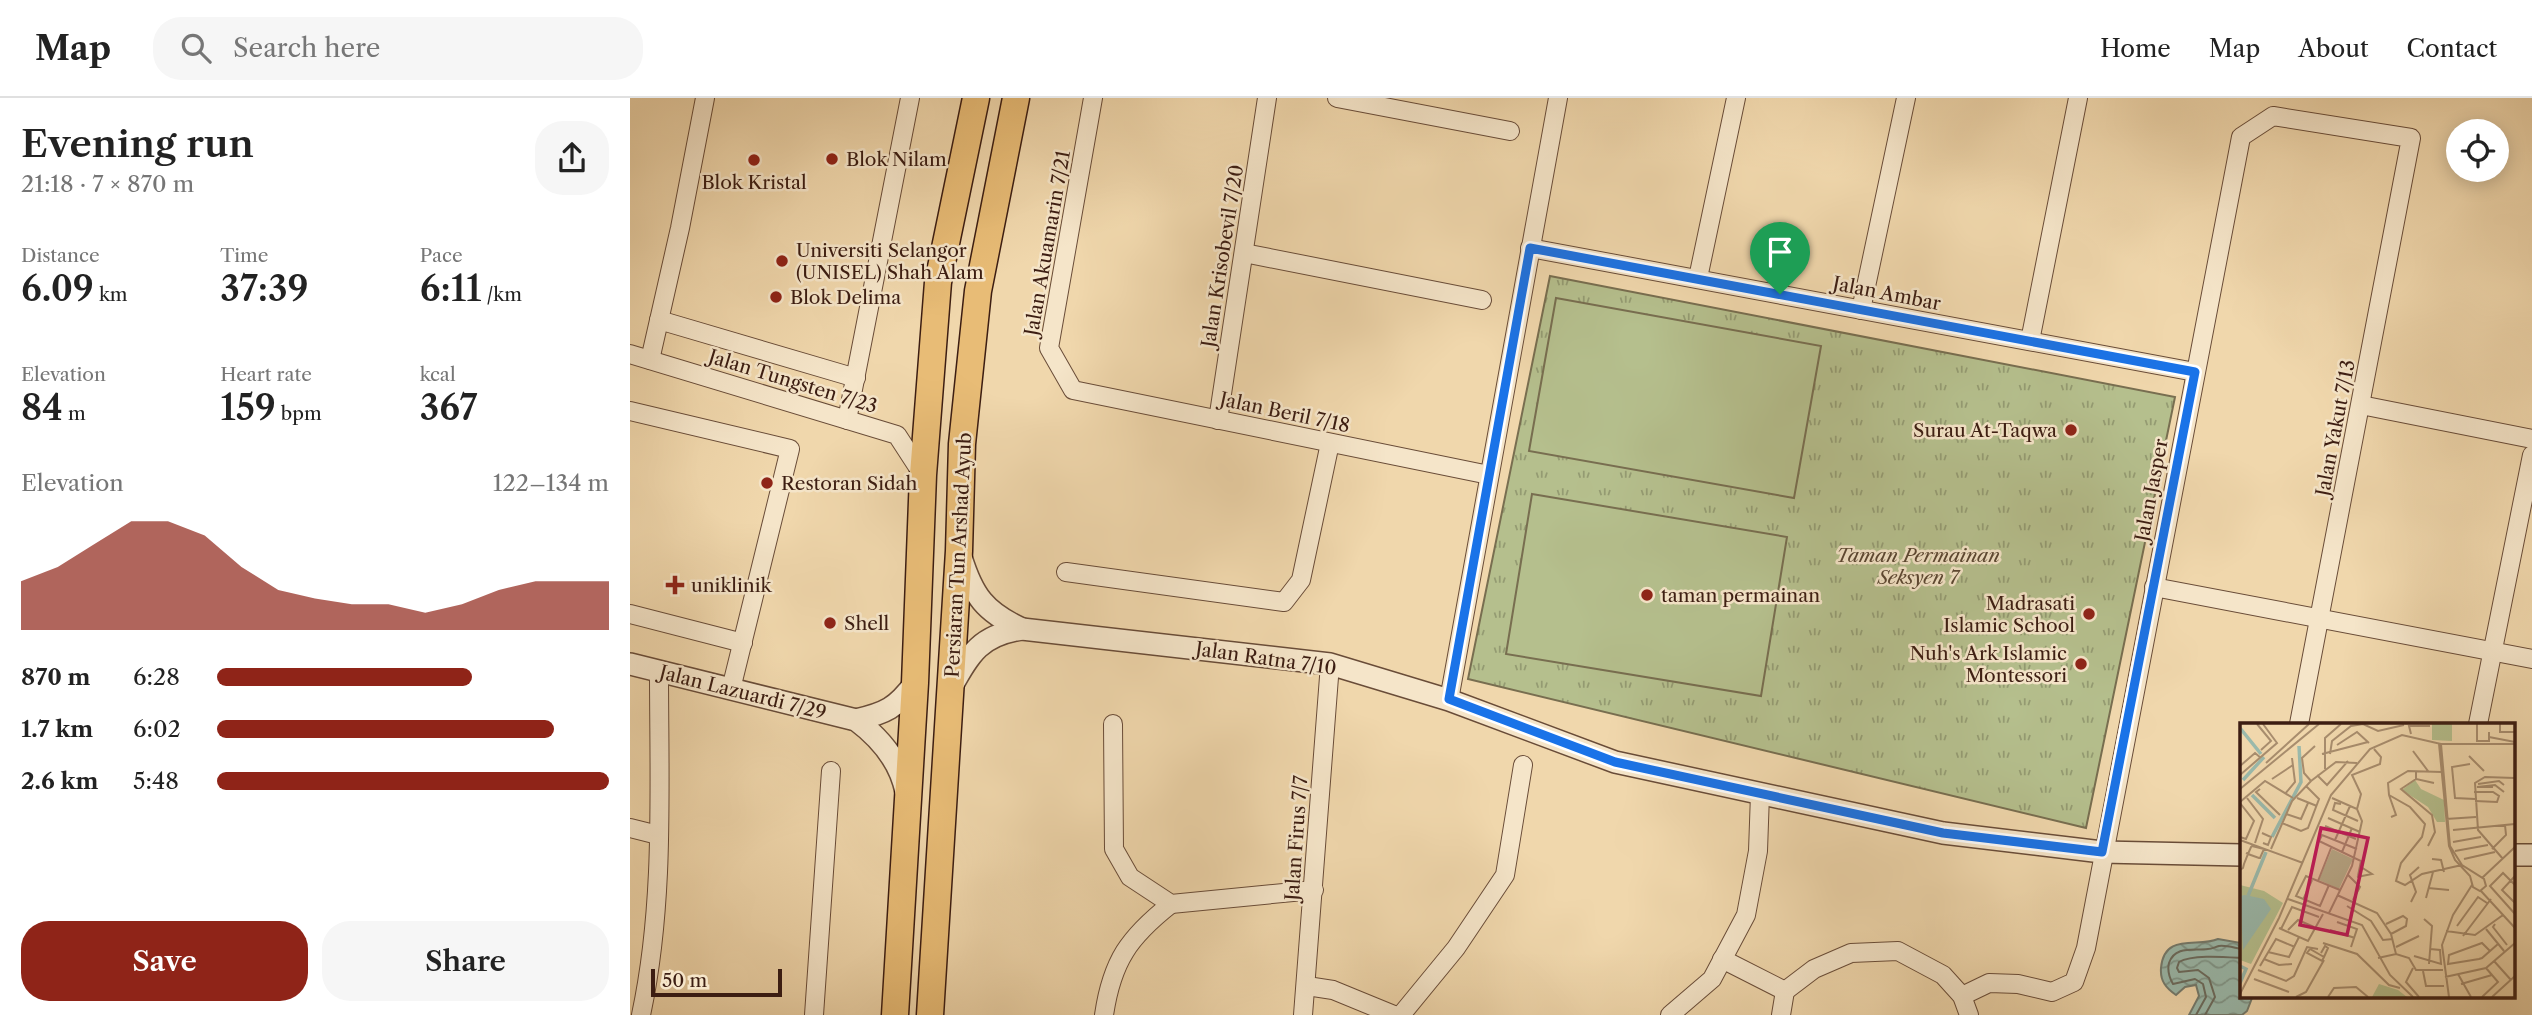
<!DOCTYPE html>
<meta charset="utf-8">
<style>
body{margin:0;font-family:"Libre Caslon Text",serif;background:#f6f6f6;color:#222;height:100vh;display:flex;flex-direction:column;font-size:26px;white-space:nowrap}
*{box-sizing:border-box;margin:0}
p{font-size:23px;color:#767676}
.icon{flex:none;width:38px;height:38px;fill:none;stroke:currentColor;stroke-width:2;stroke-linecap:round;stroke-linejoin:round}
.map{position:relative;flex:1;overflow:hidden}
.side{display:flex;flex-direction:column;background:#fff;width:630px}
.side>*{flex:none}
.fabs{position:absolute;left:1816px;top:21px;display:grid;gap:14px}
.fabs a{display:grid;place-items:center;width:63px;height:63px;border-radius:50%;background:#fff;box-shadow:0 4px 18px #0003;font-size:35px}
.scale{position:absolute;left:21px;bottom:18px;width:131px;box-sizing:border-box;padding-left:7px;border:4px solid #3c1d12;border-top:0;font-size:19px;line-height:24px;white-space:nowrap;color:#3c1d12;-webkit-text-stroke:5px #f5e5c9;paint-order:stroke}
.pin{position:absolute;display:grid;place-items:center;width:60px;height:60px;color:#fff;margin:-72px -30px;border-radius:50% 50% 50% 0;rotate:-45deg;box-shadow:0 0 7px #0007}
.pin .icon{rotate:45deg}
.round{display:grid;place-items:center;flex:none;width:74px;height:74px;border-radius:28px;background:#f6f6f6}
.headline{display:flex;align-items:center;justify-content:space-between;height:119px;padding:0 21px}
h1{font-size:38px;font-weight:600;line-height:52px}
.metrics{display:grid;grid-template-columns:repeat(3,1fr);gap:10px;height:119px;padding:7px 21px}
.metrics div{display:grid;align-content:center}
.metrics b{font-size:35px;font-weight:600}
.metrics small{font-size:19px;font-weight:400}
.metrics p{font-size:19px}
.chart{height:196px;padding:14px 21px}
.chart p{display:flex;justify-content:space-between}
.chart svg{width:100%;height:126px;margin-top:7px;fill:#8f2418;opacity:.7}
.action{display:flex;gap:14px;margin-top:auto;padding:14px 21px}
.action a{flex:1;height:80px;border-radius:28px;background:#8f2418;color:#fff;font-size:28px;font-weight:600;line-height:80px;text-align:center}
.action a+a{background:#f6f6f6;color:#222}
ul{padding:0 21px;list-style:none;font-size:23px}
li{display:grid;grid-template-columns:112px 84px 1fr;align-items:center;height:52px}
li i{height:18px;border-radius:9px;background:#8f2418}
header{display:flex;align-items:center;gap:42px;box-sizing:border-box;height:98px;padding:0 35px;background:#fff;border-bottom:2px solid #e0e0e0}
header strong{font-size:33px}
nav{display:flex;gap:38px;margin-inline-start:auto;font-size:24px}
.search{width:490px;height:63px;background:#f6f6f6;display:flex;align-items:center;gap:18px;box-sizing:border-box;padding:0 24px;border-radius:28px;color:#767676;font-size:26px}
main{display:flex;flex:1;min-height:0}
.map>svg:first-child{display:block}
</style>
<header>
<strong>Map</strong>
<div class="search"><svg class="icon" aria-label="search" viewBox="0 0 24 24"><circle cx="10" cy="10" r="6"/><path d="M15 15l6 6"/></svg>Search here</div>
<nav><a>Home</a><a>Map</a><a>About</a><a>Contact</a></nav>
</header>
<main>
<section class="side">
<div class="headline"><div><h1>Evening run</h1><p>21:18 · 7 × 870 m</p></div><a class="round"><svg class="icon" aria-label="share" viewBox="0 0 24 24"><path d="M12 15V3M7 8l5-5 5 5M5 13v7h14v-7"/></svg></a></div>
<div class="metrics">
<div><p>Distance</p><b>6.09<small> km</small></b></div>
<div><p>Time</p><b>37:39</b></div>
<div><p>Pace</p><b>6:11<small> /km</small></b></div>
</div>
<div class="metrics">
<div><p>Elevation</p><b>84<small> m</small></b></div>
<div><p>Heart rate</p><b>159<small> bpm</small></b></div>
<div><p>kcal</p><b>367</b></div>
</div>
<div class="chart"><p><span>Elevation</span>122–134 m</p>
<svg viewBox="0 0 160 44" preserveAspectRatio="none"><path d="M0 44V27L10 22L20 14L30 6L40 6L50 11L60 22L70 30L80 33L90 35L100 35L110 38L120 35L130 30L140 27L150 27L160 27V44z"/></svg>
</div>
<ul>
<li><b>870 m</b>6:28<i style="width:65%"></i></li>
<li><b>1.7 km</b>6:02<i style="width:86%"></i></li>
<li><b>2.6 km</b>5:48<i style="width:100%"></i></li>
</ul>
<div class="action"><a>Save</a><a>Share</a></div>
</section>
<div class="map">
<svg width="1902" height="917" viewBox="0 0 1902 917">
<defs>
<pattern id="grass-tufts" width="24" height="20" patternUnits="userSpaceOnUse" patternTransform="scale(1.75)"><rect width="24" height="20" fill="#b5bf8d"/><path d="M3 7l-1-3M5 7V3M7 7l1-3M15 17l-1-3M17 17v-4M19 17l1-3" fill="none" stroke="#949b72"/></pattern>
<pattern id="water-waves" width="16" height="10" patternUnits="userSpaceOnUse" patternTransform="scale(1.75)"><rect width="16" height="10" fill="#9ab9ab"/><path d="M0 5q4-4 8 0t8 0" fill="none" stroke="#7f968a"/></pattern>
</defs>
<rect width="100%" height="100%" fill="#f0d7ac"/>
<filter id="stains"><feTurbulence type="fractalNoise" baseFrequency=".00286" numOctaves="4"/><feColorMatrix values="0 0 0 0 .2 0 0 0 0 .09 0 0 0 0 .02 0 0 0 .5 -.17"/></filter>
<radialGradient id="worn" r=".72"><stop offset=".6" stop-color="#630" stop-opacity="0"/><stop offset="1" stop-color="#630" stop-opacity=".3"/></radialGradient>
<polygon fill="url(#grass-tufts)" stroke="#786e50" stroke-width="2" points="920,178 1545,299 1456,730 838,581"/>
<g fill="#b5bf8d" stroke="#786e50" stroke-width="2">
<polygon points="926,200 1191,248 1164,400 899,353"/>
<polygon points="902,396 1157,439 1131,598 876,556"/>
</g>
<path fill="url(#water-waves)" stroke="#747b6e" stroke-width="2" d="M1588,841L1611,845L1612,898H1621L1622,900L1617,913L1612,917H1559L1569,898L1566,887L1555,889L1546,897C1536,890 1530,883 1531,870C1534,834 1568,850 1588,841Z"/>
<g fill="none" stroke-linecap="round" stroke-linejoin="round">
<g stroke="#6b6b5e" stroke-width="2">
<path d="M1566,917L1576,899L1573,886L1565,881L1543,886C1539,879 1537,873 1539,865C1545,847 1564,853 1578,851C1582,851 1585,849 1589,848C1596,847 1605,850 1612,851"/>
<path d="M1575,917L1585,899L1579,880L1568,872L1549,874L1547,870L1549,864C1562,856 1596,859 1612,860"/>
</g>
<defs>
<g id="minor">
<polyline points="463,0 419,250 443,292 859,377"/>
<polyline points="707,0 880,33"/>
<polyline points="900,150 1565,274"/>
<polyline points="614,155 852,202"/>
<polyline points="1068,180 1106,0"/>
<polyline points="1231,212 1276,0"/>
<polyline points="29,222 226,280"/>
<polyline points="1400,243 1448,0"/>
<polyline points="0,256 267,337 293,377"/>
<polyline points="20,262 50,130 75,0"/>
<polyline points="1731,307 1902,341"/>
<polyline points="0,313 160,351 101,591"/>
<polyline points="217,322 280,0"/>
<polyline points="588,322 637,0"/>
<polyline points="436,474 654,504 671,482 700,345"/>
<polyline points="1524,489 1902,561"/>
<polyline points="0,516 113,545"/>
<polyline points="819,602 928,0"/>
<polyline points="483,626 484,751 500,779 541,806 684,792"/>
<polyline points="1848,626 1902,357"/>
<polyline points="0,730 28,737"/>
<polyline points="1092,861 1155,893 1151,917"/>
<polyline points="677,888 703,892 764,917"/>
<polyline points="1155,893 1184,871 1221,855 1268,853 1313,877 1332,898 1339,917"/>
<polyline points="1332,898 1359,885 1388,886 1422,894 1444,884 1456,850 1611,39 1643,18 1781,40 1669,626"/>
<path d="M11,917C35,805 29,687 29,573"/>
<polyline points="184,917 201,673"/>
<path d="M474,917C482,863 499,839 541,806"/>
<polyline points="673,917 700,566"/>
<polyline points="771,917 826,850 875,777 893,667"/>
<polyline points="1040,917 1082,881 1116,817 1128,753 1130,696"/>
</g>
<g id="tertiary">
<path d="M331,459C343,498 355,514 392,531"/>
<path d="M0,566L226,622C250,640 270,663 276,694"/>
<path d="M321,590C340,555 351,537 392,531L700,566L819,602L985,664L1313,735L1472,754L1612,757"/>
<path d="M226,622C256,615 266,610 285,585"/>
<polyline points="1883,757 1902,757"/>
</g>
<g id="primary">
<polyline points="265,917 285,585 293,377 308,184 346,0"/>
<polyline points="300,917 329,453 332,346 348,193 386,0"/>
</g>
</defs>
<use href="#minor" stroke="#694c38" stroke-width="20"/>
<use href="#tertiary" stroke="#694c38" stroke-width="24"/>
<use href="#primary" stroke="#3c1d12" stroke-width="29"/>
<use href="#minor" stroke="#f5e5c9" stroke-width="18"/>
<use href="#tertiary" stroke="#f5e5c9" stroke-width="21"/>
<use href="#primary" stroke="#e8bc76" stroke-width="26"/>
</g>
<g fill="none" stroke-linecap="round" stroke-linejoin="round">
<defs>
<polygon id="route" points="900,150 1565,274 1472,754 1313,735 985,664 819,601"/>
</defs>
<use href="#route" stroke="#fff" stroke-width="14"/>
<use href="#route" stroke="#1a73e8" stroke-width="9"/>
</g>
<g fill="#8f2418" stroke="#f5e5c9" stroke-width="2.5">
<circle cx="202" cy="61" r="7"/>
<circle cx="124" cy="62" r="7"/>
<circle cx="152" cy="163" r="7"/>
<circle cx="146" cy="199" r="7"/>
<circle cx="1441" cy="332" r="7"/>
<circle cx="137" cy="385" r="7"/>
<path d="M41.5 476.5h7v7h7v7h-7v7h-7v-7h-7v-7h7z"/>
<circle cx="1017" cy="497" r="7"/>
<circle cx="1459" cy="516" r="7"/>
<circle cx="200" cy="525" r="7"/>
<circle cx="1451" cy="566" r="7"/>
</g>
<g text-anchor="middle" stroke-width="5" stroke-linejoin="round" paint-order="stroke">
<g font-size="19" fill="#3c1d12" stroke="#f5e5c9" text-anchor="start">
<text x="216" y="68">Blok Nilam</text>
<text x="124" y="91" text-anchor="middle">Blok Kristal</text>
<text x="166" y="159">Universiti Selangor<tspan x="166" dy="22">(UNISEL) Shah Alam</tspan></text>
<text x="160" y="206">Blok Delima</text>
<text x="1427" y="339" text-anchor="end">Surau At-Taqwa</text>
<text x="151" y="392">Restoran Sidah</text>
<text x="61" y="494">uniklinik</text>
<text x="1031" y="504">taman permainan</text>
<text x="1445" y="512" text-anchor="end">Madrasati<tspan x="1445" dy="22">Islamic School</tspan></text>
<text x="214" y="532">Shell</text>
<text x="1437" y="562" text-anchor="end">Nuh's Ark Islamic<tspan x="1437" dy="22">Montessori</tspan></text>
</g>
<g font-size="19" fill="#3c1d12" stroke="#f5e5c9">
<text transform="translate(417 145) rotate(-80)" y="7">Jalan Akuamarin 7/21</text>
<text transform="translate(592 158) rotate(-81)" y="7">Jalan Krisobevil 7/20</text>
<text transform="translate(1257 195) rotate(11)" y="7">Jalan Ambar</text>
<text transform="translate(163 283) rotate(17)" y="7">Jalan Tungsten 7/23</text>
<text transform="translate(655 314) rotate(12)" y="7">Jalan Beril 7/18</text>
<text transform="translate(1705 330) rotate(-79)" y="7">Jalan Yakut 7/13</text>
<text transform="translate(1521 392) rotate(-79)" y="7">Jalan Jasper</text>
<text transform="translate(328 457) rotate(-87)" y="7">Persiaran Tun Arshad Ayub</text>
<text transform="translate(636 560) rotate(8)" y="7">Jalan Ratna 7/10</text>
<text transform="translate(113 594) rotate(14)" y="7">Jalan Lazuardi 7/29</text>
<text transform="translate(666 740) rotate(-86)" y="7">Jalan Firus 7/7</text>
</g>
<g font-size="19" font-style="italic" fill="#5a4631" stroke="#f5e5c9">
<text x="1288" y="464">Taman Permainan<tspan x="1288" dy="22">Seksyen 7</tspan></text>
</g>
</g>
<g transform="translate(1610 625)">
<rect width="275" height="275" fill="#f0d7ac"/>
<path d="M192,1H212V18L192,17ZM175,57L181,66L204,77L205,99H197L188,84L162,67ZM92,126L113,136L99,166L79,157ZM0,162L24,168L43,180L11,241L0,237Z" fill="#b5bf8d"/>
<path d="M139,261L158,267L167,274H132Z" fill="#b5bf8d"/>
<path d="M5,172L24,176L31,186L3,227L0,173Z" fill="#9ab9ab"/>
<path fill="none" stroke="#9ab9ab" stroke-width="3.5" d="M0,5L21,31M3,57L24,34M12,72L35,95M32,114L61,59L59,23M8,173L26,129M0,243L6,246L0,260"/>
<path fill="none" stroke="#a88d6e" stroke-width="2" d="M17,1L31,18L21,27M237,1V18H249V9M260,1V9H275M171,11L169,3H190M249,14L275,19M199,21L209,123L215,137L230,153L233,164L240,168L246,163L244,156L222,142L210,123L201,21M97,22L117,9L129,20M173,28L188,48M82,31L128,19M90,31L92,18L111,3L123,1L138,8L164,2M229,33L244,48M26,40L69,1M230,41L212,44L215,75L235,76M0,43L15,30L21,35M85,46V15L101,1M176,48V56L194,60M202,49L168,48L148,60L149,72L170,84L185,101L182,114L161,140L156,158L165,162L182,151L222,142M0,52L37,20L23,1M77,52L87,62L108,38M32,56L53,42M176,56L161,66L192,92L195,109L188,123M71,58L64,50L62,35L75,23M238,61L259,58L264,62M253,64H237L255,62L264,69M0,66L79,1M20,66L16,69L40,92M234,69H253L259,73L257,79L235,78M45,71L55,59L52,35M149,72L156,92L151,94M7,75L23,96L15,120M57,75L77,83M0,79L25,58L53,75M0,80L14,98L6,116L0,114M101,81L95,80L93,87L118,98M117,86L121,71L112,52L140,41L141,34L134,26M46,91L61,96L68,80M88,95L120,109M206,96L236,94M42,100L61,108L68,105L79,76L66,63M85,103L116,116M213,107L275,101M22,110L31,114L28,122L23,120M0,117L63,140M95,117L110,83M213,119L241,114M31,126L52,78L71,58L96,39L117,40M117,126L82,112L79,118L121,138L118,153M252,126L266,112L265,102M215,128L248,122M102,129L112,105M192,136L201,137L204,149M224,136L255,129M263,136L238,107L235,60L245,54L275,55M0,147L3,145L4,141L8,131L11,124L12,123L24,126L20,135H19L8,131L6,130M108,152L120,164L113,177M275,153L262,167L275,180M117,154L132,151L121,144M242,155L275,124M78,158L91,125M89,162L80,183L56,173L66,153L100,167M275,162L263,150L250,163L275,191M188,165L209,167M241,168L275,205M97,172L137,190L151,211L156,231M186,175L193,149M48,176L122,202L150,252L173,274M63,177L72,157M171,179L176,169L170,152L179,144M107,183L131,198L143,217L153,216M89,190L112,143L122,98L117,86L92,75M184,196L192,203L189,241M97,199L117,206L111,224M146,201L163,193L167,196L166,203L151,211M255,201L253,204L267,222M217,203L238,174L247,180M39,205L68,218L83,191M41,206L52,184L79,194M246,206L264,228M48,207L58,197L74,204M90,207L115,215M206,208L235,212L263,192M223,213L251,176M83,220L117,231L149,262L160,265M156,224L179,213M250,228L242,220L209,232L208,241L239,236L242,235L258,221M28,229L49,234L59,214M81,230L85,223L88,225L84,234L82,238L67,230L70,226L84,234M174,233L201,241L200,227L190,226M138,235L156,231L169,235L176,247H203M24,236L39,242L52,241M254,238L271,257M20,243L36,216L55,224M173,245L166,259L179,274M18,247L46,258L54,253L67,224L78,226M183,248L186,263H204M218,251L231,274M205,254L246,245L275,220M14,256L49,269M221,261L252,252M0,271L39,195L91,72L130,26L162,12L201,21H275M56,274L66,269L84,237M88,274L94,265L116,264L128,274M209,274L202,222L213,192L232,162M242,274L258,259L246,245M252,274L275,253"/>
<path fill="#c2185b" fill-opacity="0.15" stroke="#c2185b" stroke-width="3.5" d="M81,105L128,115L107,212L60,202Z"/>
<rect width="275" height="275" fill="none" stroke="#3c1d12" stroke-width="3.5"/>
</g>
<rect width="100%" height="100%" filter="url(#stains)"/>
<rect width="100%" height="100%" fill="url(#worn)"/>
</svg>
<div class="fabs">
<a><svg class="icon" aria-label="locate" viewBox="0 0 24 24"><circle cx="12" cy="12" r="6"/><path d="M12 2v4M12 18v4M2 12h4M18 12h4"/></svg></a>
</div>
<div class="scale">50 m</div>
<div class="pin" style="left:1150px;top:196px;background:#1e9e55"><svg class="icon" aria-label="arrive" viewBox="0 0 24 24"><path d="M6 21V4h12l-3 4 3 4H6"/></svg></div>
</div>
</main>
